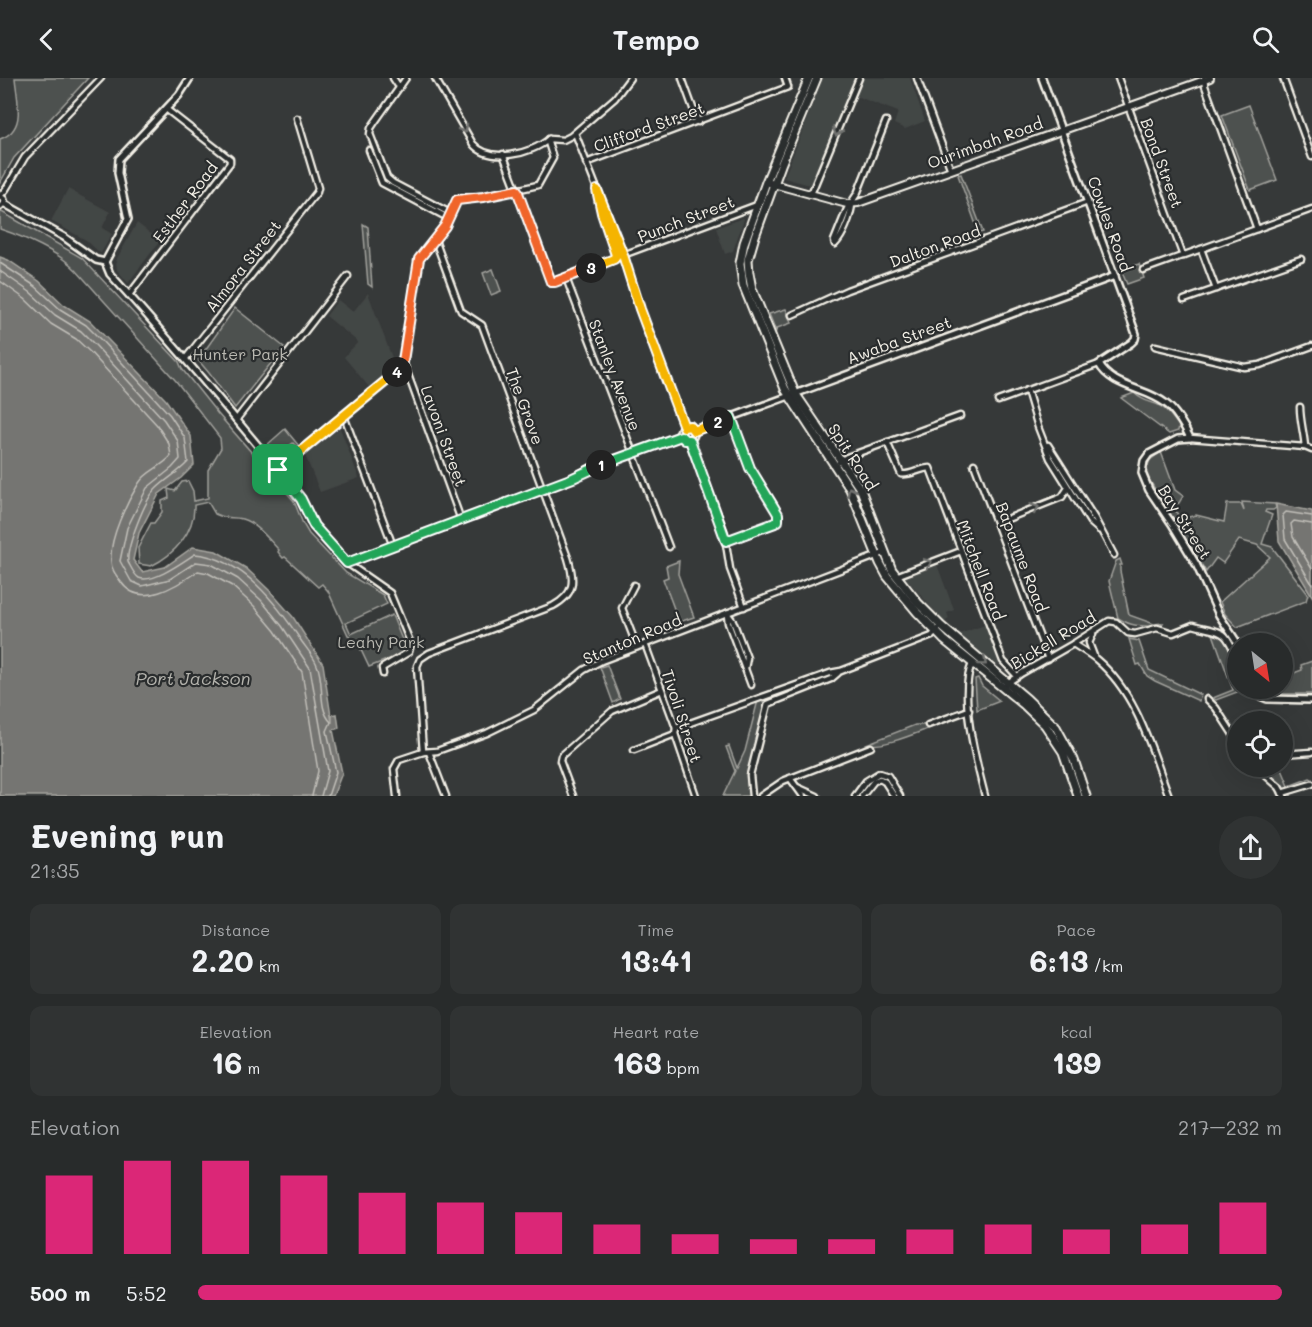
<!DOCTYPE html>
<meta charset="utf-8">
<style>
body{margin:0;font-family:Mali,sans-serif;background:#303333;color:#f1f3f6;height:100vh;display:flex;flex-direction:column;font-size:22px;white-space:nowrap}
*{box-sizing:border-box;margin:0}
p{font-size:20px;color:#a5a7a9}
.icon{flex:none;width:33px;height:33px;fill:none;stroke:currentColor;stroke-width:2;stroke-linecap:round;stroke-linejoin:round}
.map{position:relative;height:718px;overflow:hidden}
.panel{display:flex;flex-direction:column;background:#282b2b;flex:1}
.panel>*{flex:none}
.needle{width:39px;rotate:150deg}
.fabs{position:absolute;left:1227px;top:555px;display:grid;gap:12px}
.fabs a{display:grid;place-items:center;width:66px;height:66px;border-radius:50%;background:#282b2b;box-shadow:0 6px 24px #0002,0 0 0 2px #444747;font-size:30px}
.pin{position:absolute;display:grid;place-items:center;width:51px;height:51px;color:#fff;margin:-26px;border-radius:12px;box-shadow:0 3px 9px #0006}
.km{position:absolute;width:30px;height:30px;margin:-15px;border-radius:50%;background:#222;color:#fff;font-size:16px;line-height:30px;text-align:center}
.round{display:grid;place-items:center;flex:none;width:63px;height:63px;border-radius:32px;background:#303333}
.summary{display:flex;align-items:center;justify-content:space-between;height:102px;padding:0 30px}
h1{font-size:33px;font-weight:800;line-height:45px}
.metrics{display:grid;grid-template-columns:repeat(3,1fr);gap:9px;height:102px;padding:6px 30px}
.metrics div{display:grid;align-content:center;border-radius:12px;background:#303333;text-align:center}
.metrics b{font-size:30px;font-weight:800}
.metrics small{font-size:16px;font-weight:400}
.metrics p{font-size:16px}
.chart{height:168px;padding:12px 30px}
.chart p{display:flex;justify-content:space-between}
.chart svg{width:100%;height:108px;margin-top:6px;stroke:#db2777;stroke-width:6}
ul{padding:0 30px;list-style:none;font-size:20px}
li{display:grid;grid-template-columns:96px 72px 1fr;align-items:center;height:45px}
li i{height:15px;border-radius:8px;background:#db2777}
header{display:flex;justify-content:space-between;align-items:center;height:78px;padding:0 30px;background:#282b2b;font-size:27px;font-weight:800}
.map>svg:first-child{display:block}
</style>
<header><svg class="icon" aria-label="back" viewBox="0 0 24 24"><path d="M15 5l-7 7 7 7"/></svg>Tempo<svg class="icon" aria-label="search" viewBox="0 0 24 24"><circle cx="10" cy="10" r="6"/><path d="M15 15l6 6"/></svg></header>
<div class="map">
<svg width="1312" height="718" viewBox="0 0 1312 718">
<rect width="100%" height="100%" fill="#363939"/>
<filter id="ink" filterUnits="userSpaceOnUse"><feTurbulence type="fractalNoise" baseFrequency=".0167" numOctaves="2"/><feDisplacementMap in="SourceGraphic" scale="12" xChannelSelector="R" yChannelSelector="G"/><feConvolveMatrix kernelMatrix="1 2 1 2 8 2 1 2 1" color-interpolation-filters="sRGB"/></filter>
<g filter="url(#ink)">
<g fill="#434645">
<polygon points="823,0 910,0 925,43 905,51 894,46 898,34 856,18 818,109 784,100"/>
<polygon points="68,111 110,134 102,150 112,156 101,175 100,175 86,162 51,143"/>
<polygon points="743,140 744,141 733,173 725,176 716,150"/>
<polygon points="137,145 160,163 128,205 117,192 116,182"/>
<polygon points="368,215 395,288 369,309 344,279 358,264 326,238 338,222 353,234"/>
<polygon points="340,350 359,400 320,414 305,377"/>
<polygon points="936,484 954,532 947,535 949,541 944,544 903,497"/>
<polygon points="985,547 1000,586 997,588 959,556"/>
</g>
<g fill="#4e514f" stroke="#a1a19c" stroke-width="1.5">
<path d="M15,0H88L14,80L0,105V61C27,52 17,22 15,0Z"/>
<polygon points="1249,27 1277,102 1250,112 1222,37"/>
<polygon points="961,96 983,154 979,155 958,97"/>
<path d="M0,133L82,180L179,284L182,291L218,336L294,423L303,446L309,456L346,495L383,517L387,526L346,545L351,556L392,537L407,574L369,589L360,570L348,557L328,513L322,506L318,509L285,479L283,480L278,474L279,472C268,461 258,446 242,441C233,438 227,442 215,436L208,424L194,427C195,454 174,477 151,488L139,486L138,470L151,445H154L162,434V423L169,420L168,411L175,413L182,404L188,403L193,413L194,423L208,420V392L221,370L220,360L176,303L76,192C59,174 24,159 0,151Z"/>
<polygon points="363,146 368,149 372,209 368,206"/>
<polygon points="1139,186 1144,200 1127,206 1121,192"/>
<polygon points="493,191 501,213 491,217 483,195"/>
<polygon points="235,230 284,269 235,330 209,295 198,282"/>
<polygon points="786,231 791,245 777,250 776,253 769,236"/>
<path d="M1134,315C1146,326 1151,322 1162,329C1169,333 1174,342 1179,348L1178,353L1169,356L1121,320Z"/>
<polygon points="285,351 299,368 297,369 293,365 276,378 267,367"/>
<polygon points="1161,374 1175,412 1183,418 1179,425 1174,427 1178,438 1189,439 1196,437 1224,444 1227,426 1241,426 1244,433 1242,424 1275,426 1276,430 1273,432 1266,432 1265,434 1272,437 1262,466 1272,469 1308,516 1306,523 1237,549 1225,536 1220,524 1270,479 1257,467 1239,462 1223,485 1216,480 1206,494 1145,395 1150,382"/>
<path d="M1120,481L1122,487H1120V493L1129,537L1154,546L1163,545L1161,548C1143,548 1134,550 1118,540L1109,503L1116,483Z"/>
<polygon points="679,483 678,496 694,539 679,544 663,501 668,499 666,488"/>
<path d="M1213,556L1224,559C1234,576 1237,591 1238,610L1245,611L1216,622L1213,620L1233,612Z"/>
<polygon points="1129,561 1139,563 1149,592 1201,617 1199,623 1155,603 1147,598 1140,586 1137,587"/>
<polygon points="1312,583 1312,616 1266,616 1261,611 1282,610 1283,599 1302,592 1301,587"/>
<polygon points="607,587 620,621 613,625 600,589"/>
<polygon points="978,600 982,608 1000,623 977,632 975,601"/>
<polygon points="761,621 765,628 747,703 749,718 723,718 735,693 726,669 729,668 737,690 745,673 758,622"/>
<path d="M915,647H925L930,650C914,656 882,670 866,666Z"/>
<polygon points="1259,689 1281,689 1289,708 1310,700 1312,701 1312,708 1291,716 1291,718 1286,718 1287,715"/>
</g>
<g fill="#757572" stroke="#a8a7a1" stroke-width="1.5">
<polygon points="0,179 8,182 39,203 64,227 90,243 166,322 191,358 194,387 181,400 159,416 139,455 133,482 142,494 165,489 193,469 216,473 246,490 270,513 293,539 323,586 332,645 332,637 337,636 339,650 333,652 342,695 333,718 0,718"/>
<polygon points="1276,426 1312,433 1312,518 1279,463"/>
</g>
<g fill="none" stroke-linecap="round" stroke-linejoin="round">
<g stroke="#c1bfb9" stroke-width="1.5">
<path d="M0,185L35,208L60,231L86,247L102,263L170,337L185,360L188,384C178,395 166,401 156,411C145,421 126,470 128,484C131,489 134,497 139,500C153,506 184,483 195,476C243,480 277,526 302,564C307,571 314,579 317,587C325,605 317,630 331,644L327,653L336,694L328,718"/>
<polyline points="0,193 30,214 55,237 81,253 96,268 164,342 178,363 180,381 172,390 147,410 127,450 120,483 131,503 142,508 170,501 196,484 211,486 238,501 261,522 282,548 310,590 328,693 321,718"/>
<path d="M0,203L25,221L51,246L76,261L90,274L157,347L169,366L171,378C162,389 146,393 139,405C127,424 109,460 111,483C111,491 116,497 121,504C140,532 178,507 198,493L208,495L232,508L254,528L275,553L302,594L318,693L312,718"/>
<polyline points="1312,438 1286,434 1283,437 1285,461 1312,506"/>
<polyline points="1312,446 1294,443 1291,446 1293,459 1312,491"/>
</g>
<defs>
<g id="minor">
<polyline points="393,0 399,9"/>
<polyline points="406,0 375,44 371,50 370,56 387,100 393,105 450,135"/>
<path d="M435,0L473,66C490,86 532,76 549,61"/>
<polyline points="682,0 698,44"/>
<polyline points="917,0 951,92"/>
<polyline points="1118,0 1183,178"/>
<polyline points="1204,0 1205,8 1257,151"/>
<polyline points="1283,0 1312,79"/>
<polyline points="575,55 623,177 640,231 684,349"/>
<polyline points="549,61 563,62 571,58 615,20 630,0"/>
<polyline points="369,72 382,105 448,140"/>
<polyline points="503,76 552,204 614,181 616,178 600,124"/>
<polyline points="586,85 788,9 785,0"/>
<polyline points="811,116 859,0"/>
<polyline points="0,118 6,111 25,79 101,0"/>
<polyline points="0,118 4,121 5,124 0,129"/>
<polyline points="835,166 834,163 847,131 857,116 886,43"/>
<path d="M835,166C843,159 851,138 852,126"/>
<polyline points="1201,171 1216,211"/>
<polyline points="623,177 757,127"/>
<polyline points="1143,192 1312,131"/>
<polyline points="566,200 669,469"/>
<polyline points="129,217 230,85 230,81 166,31"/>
<polyline points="1184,222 1301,181"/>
<polyline points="792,237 847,212 1088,124"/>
<polyline points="1155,268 1244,289 1260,287 1312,268"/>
<polyline points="186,280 317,114 318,110 297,40"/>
<polyline points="403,283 461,442"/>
<polyline points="1027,312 1038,349 1050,380 1090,444 1099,452"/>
<polyline points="998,323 1099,286"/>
<path d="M1300,329C1300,343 1304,355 1305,369"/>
<polyline points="344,338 393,468"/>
<polyline points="236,342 348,198"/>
<polyline points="1190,360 1305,369 1312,372"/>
<polyline points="689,362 724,453 730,491 744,529"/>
<path d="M887,364L901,396C910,398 920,390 930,390L1003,583L1017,598"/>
<polyline points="1048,367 1095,441 1114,477"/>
<polyline points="839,384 847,379 960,338"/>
<polyline points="974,386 1048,581"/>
<polyline points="278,392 401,290 419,181 445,148 457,121 483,119 538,107 553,80 548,64 549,61"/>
<polyline points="997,445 1062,419 1068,410"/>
<polyline points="726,463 775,445 779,440 774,428 750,390 731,339"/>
<polyline points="347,485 390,515 411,566 409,574 382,590 383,596"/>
<polyline points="896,498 961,473"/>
<polyline points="634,507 622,530 637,569"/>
<polyline points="727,535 728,545 751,607"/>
<polyline points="727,535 733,543 747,580 745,590"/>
<polyline points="1093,556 1089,565 1094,578"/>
<polyline points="645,566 676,650 675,656 696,718"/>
<path d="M1073,566C1081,571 1090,576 1097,582C1137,616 1151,670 1169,718"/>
<path d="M972,586C958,616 977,687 985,718"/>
<path d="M1006,606L1022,595L1073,566L1109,543L1116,544L1128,555L1135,556L1157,550L1173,555L1193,547C1225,556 1224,549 1238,582"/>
<polyline points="1207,621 1216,630 1238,664"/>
<polyline points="928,647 969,632"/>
<polyline points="676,650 830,595 841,593 932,558 941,548"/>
<polyline points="634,672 675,656"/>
<path d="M423,674L417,588L420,581L429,575L553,528C575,516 575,503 568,480L482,247L461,233L435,162"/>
<polyline points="429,674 446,718"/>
<polyline points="1282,676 1312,674"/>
<polyline points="1255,688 1279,709 1284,718"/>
<polyline points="790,700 803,718"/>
<polyline points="797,709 817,718"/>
<polyline points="1282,715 1312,706"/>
<polyline points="397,718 394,691 399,682 423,674 437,673 487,655 534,632 584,592 601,583 884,475"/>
<polyline points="573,718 560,683 561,678 612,633 662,612"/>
<polyline points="752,718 750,697 768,626 831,601 838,595"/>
<polyline points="761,718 783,703 871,669"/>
<polyline points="855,718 866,703 879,695 888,698 900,718"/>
<polyline points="862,718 874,703 880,701 885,704 894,718"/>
</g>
<g id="tertiary">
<path d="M1042,0L1136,256L1135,261L1131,265L1099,286C1111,309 1146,310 1165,325C1175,332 1185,349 1190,360L1178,361L1149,376L1144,383L1142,395L1149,412L1172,446L1196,486L1219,537L1238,566"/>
<polyline points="5,126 64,159 96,182 105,184"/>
<path d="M105,184L110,196C173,265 233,337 292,409L301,421L314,448L347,485L573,400L591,390L681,358"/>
<polyline points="105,184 128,141 118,95 119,81 179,17 190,0"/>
<circle cx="687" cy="355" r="7"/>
<polyline points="694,353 1115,198"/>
<polyline points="1252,610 1260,618 1267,621 1312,622"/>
</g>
<polyline id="secondary" points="766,104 847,126 858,125 1210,0"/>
<g id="trunk">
<polyline points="809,0 766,104 744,165 740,185 743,207 785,311 850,411 880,485 887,498 917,534 944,562 1023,626 1045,647 1063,674 1078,718"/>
<polyline points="817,0 781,87 755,158 748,182 749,195 752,211 795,315 861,412 892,492 918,525 941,548 1027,621 1056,649 1074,682 1086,718"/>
</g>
</defs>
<use href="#minor" stroke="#f4f1e8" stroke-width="9"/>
<use href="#tertiary" stroke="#f4f1e8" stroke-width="10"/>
<use href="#secondary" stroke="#f4f1e8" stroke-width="10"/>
<use href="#trunk" stroke="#f4f1e8" stroke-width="11"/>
<use href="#minor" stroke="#2a2d2e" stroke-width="4.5"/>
<use href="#tertiary" stroke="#2a2d2e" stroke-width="5"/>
<use href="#secondary" stroke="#2a2d2e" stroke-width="6"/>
<use href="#trunk" stroke="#2a2d2e" stroke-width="7"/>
</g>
<defs><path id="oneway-chevron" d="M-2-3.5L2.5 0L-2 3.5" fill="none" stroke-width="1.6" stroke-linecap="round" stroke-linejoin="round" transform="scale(1.5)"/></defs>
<g stroke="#71726f">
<use href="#oneway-chevron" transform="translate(464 51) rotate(60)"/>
<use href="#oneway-chevron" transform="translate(837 54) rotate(112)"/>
<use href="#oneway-chevron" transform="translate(851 413) rotate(-118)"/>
<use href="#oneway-chevron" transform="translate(1035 430) rotate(-22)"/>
<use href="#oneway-chevron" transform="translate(928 485) rotate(-20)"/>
<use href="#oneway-chevron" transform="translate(983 584) rotate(40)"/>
</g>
</g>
<g fill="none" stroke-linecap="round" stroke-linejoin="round" filter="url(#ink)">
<defs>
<polyline id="split-1" points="278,392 301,421 314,448 347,485 573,400 601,387"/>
<polyline id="split-2" points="601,387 681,358 685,362 690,362 726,463 775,445 778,443 778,436 750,390 731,339 718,344"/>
<polyline id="split-3" points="591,190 614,181 616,177 602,135 597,112 623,177 640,231 684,349 690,348 694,353 718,344"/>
<polyline id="split-4" points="397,294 403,283 419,181 445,148 457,122 483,119 517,112 551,204 555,204 591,190"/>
<polyline id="split-5" points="278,392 397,294"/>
</defs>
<use href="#split-1" stroke="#fff" stroke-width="12"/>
<use href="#split-2" stroke="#fff" stroke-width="12"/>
<use href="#split-3" stroke="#fff" stroke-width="12"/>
<use href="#split-4" stroke="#fff" stroke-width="12"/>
<use href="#split-5" stroke="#fff" stroke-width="12"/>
<use href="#split-1" stroke="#22a559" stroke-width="8"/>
<use href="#split-2" stroke="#22a559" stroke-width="8"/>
<use href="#split-3" stroke="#f5b400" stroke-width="8"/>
<use href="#split-4" stroke="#f0652b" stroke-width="8"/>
<use href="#split-5" stroke="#f5b400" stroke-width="8"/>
</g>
<g text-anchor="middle" stroke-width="4.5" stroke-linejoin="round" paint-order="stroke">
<g font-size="16" fill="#f4f1e8" stroke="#2a2d2e">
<text transform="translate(649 49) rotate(-20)" y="6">Clifford Street</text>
<text transform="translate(985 65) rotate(-20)" y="6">Ourimbah Road</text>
<text transform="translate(1162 85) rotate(70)" y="6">Bond Street</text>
<text transform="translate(185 124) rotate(-53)" y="6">Esther Road</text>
<text transform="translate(686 141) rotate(-21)" y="6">Punch Street</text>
<text transform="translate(1110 146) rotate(70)" y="6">Cowles Road</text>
<text transform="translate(935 168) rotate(-20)" y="6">Dalton Road</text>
<text transform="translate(243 188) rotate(-52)" y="6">Almora Street</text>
<text transform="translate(899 262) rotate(-20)" y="6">Awaba Street</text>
<text transform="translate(615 297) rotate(69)" y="6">Stanley Avenue</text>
<text transform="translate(525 328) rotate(70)" y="6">The Grove</text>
<text transform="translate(444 358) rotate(70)" y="6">Lavoni Street</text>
<text transform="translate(853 379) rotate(57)" y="6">Spit Road</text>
<text transform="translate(1185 444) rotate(58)" y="6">Bay Street</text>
<text transform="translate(1022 479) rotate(69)" y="6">Bapaume Road</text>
<text transform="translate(981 492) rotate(69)" y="6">Mitchell Road</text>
<text transform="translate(632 561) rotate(-23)" y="6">Stanton Road</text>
<text transform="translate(1053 562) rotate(-31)" y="6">Bickell Road</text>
<text transform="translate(682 638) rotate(72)" y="6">Tivoli Street</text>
</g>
<g font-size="16" fill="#bab9b2" stroke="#2a2d2e">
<text x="240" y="282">Hunter Park</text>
<text x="381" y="570">Leahy Park</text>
</g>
<g font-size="18" font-style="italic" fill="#b4b3ad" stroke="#2a2d2e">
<text x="193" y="607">Port Jackson</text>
</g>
</g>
</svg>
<div class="fabs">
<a><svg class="needle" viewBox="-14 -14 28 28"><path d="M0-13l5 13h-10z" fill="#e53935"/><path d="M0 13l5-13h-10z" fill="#a5a7a9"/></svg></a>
<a><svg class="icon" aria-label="locate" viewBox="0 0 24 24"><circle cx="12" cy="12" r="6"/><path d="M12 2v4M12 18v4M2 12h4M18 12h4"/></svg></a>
</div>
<div class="pin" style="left:278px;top:392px;background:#1e9e55"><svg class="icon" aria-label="arrive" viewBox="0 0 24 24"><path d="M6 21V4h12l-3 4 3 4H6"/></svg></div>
<b class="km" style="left:601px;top:387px">1</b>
<b class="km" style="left:718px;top:344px">2</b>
<b class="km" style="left:591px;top:190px">3</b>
<b class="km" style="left:397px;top:294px">4</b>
</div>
<section class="panel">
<div class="summary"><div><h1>Evening run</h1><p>21:35</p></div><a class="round"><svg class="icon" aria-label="share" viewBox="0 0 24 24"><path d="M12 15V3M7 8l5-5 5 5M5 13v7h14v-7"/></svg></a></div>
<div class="metrics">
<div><p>Distance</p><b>2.20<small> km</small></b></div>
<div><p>Time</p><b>13:41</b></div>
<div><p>Pace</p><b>6:13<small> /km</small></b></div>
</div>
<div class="metrics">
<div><p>Elevation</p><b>16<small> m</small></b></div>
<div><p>Heart rate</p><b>163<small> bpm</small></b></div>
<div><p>kcal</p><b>139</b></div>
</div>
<div class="chart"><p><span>Elevation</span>217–232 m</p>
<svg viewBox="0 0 160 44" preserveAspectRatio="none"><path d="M5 44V12M15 44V6M25 44V6M35 44V12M45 44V19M55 44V23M65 44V27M75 44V32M85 44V36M95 44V38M105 44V38M115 44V34M125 44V32M135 44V34M145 44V32M155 44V23"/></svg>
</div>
<ul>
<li><b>500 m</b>5:52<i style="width:100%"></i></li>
</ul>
</section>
